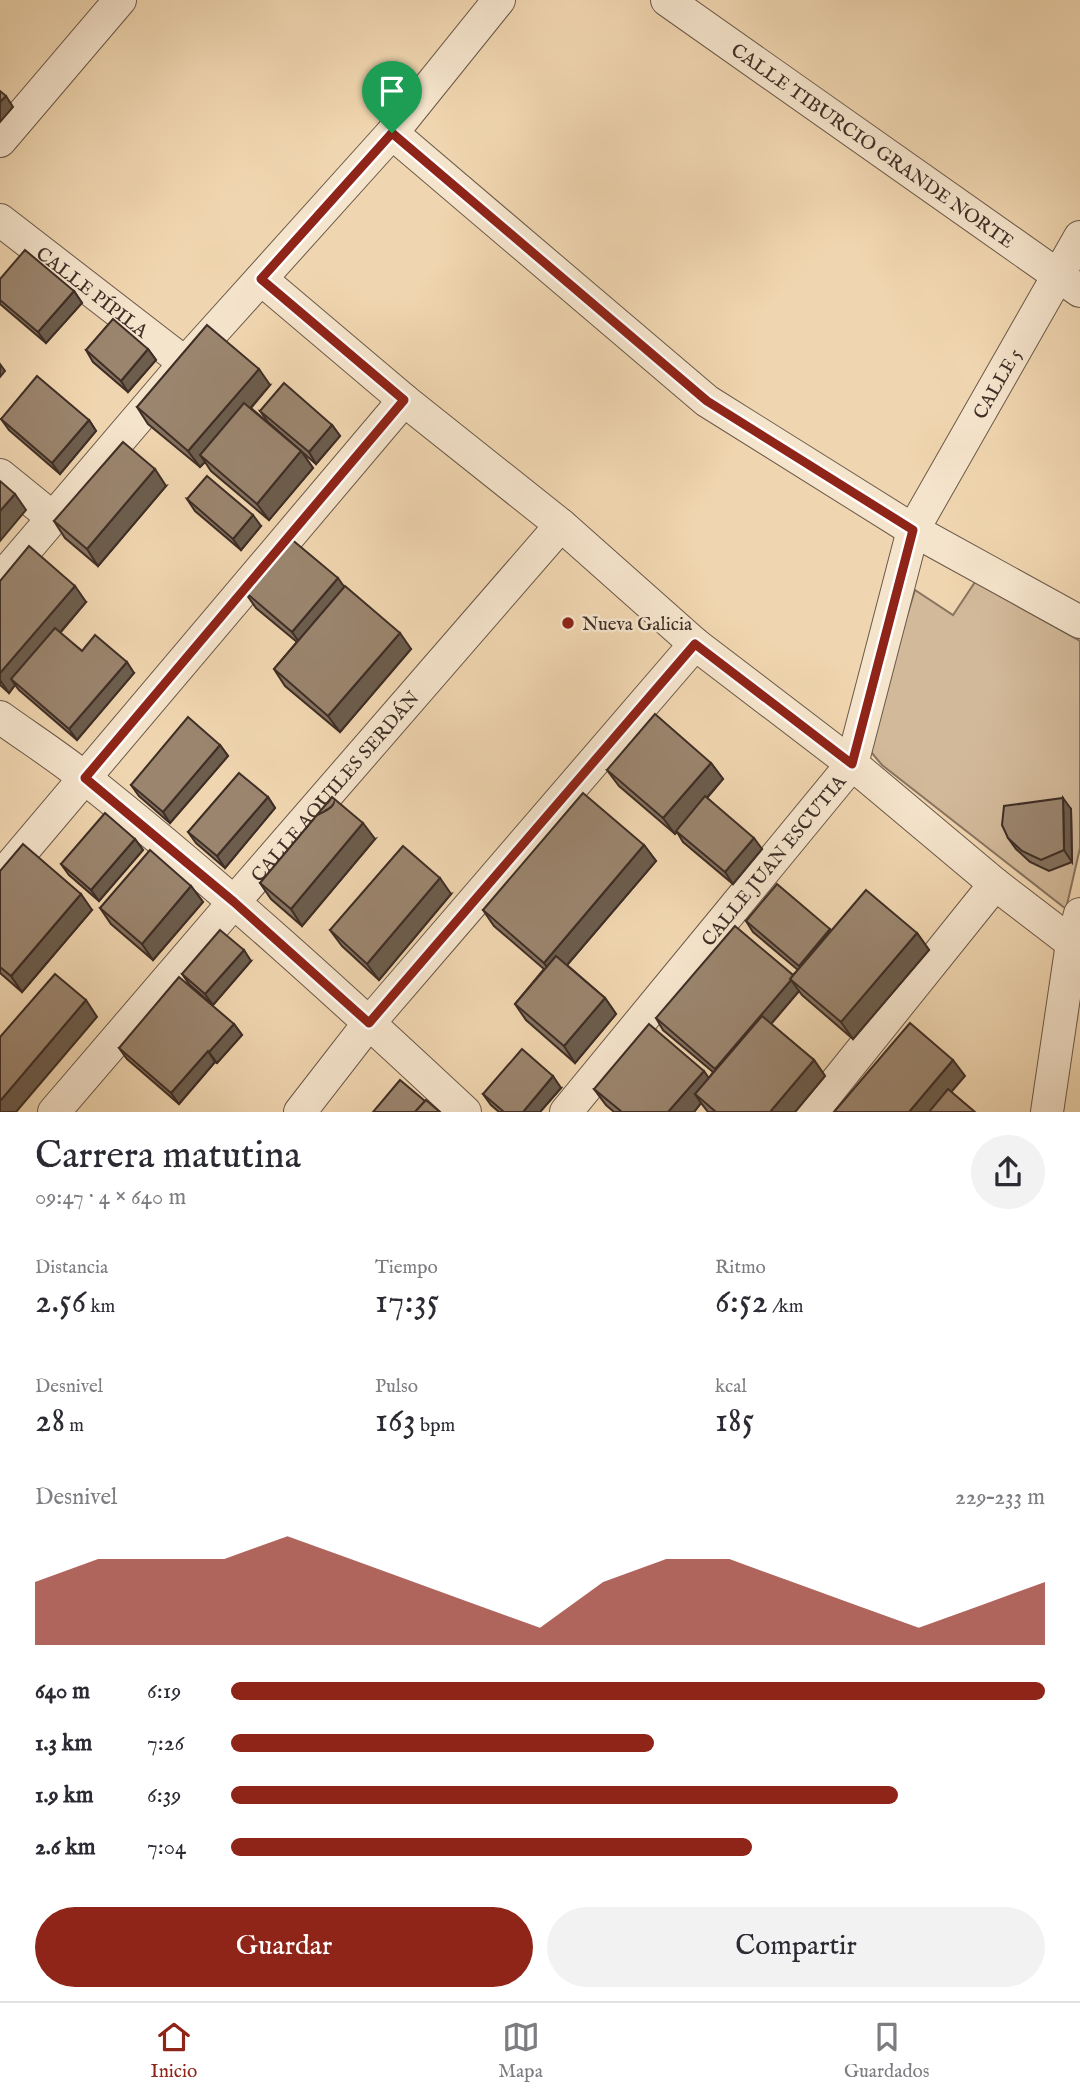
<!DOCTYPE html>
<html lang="es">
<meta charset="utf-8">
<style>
body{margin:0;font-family:"IM FELL English",serif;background:#f2f2f3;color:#2b2b33;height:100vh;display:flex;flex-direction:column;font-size:26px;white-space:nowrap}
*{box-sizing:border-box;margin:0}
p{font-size:23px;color:#7c7c81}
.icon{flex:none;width:38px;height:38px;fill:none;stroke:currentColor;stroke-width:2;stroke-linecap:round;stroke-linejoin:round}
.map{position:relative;height:1112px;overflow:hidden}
.sheet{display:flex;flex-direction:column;background:#fff;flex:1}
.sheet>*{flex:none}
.pin{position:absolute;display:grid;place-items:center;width:60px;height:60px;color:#fff;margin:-72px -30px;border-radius:50% 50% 50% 0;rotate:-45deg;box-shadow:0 0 7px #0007}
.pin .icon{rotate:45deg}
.round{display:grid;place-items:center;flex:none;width:74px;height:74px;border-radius:37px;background:#f2f2f3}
.head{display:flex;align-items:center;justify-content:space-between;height:119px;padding:0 35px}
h1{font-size:38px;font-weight:600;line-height:52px}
.stats{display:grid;grid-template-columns:repeat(3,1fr);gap:10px;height:119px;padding:7px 35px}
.stats div{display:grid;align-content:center}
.stats b{font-size:35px;font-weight:600}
.stats small{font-size:19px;font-weight:400}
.stats p{font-size:19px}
.chart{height:196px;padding:14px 35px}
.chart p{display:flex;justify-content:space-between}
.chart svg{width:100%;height:126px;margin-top:7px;fill:#8f2418;opacity:.7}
.action{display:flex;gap:14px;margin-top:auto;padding:14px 35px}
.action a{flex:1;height:80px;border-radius:42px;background:#8f2418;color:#fff;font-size:28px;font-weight:600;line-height:80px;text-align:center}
.action a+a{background:#f2f2f3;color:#2b2b33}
ul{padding:0 35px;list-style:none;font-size:23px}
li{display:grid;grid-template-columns:112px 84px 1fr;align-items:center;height:52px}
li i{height:18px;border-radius:9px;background:#8f2418}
.tab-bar{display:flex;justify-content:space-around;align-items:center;height:98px;border-top:2px solid #e1e1e2;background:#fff;font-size:19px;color:#7c7c81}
.tab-bar a{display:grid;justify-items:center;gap:4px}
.tab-bar .active{color:#8f2418}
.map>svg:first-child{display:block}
</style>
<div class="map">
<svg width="1080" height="1112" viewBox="0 0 1080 1112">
<rect width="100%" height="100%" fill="#f0d6b0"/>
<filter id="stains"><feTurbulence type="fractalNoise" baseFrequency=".00286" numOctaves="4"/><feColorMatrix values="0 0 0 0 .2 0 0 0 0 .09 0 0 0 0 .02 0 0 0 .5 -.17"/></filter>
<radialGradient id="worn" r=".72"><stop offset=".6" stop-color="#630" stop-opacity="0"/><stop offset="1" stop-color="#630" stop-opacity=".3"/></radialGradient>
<polygon fill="#d2b999" stroke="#887460" stroke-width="2" points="975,582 1080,641 1080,848 1066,909 882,765 871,752 868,741 915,590 953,615"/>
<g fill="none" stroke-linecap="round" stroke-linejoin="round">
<defs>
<g id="street">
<path id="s1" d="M667,0L1080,291"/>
<polyline points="392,133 707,401 913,530 1080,622"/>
<polyline points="0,141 120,0"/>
<path id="s2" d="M0,220L185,363"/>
<polyline points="261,279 404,400 561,525 695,644 852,764 995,884 1072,943"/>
<polyline points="0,475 53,518"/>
<polyline points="0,580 185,363 392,133 499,0"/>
<path d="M0,717C29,738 59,757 86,779C218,884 342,997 465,1112"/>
<polyline points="0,878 404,400"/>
<path id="s3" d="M54,1112L234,902L561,525"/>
<polyline points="300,1112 369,1023 695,644"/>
<path id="s4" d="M566,1112L852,764L913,530L1080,237"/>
<polyline points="812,1112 995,884"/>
<polyline points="1047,1112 1072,943 1080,914"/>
</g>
</defs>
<use href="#street" stroke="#6b5848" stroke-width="34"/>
<use href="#street" stroke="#f5e4cc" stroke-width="32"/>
</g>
<g fill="#85725f" stroke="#3f2e26" stroke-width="2">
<polygon points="0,279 74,291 82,303 46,343 0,304"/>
<polygon points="148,349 156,360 128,392 93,362 86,350"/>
<polygon points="270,385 251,408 301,451 313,468 269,520 211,471 205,462 200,467 148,424 137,407"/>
<polygon points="260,411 332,425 340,436 316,464 268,422"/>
<polygon points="1,419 89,420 96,431 60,474 9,430"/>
<polygon points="166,486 98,566 65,538 54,521"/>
<polygon points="187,499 261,526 241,550 195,511"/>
<polygon points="0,581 86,602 60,633 82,651 134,673 77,740 19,690 15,685 9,693 0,685"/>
<polygon points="344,587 411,649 340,732 285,686 274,669 297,642 256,608 244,591"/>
<polygon points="220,745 228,756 170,823 139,796 131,785"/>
<polygon points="711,763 723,779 707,798 762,849 733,884 683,842 677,832 675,834 619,786 607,770"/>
<polygon points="268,797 275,808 225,868 196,843 188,832"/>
<polygon points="1071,809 1072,862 1049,871 1030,862 1016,849 1008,838"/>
<polygon points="135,839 143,850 99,901 69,875 61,864"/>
<polygon points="375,839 302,926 271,899 260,883"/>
<polygon points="644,845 656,861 567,965 605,998 616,1014 575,1063 526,1020 515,1004 544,969 494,926 483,910"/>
<polygon points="0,871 92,910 22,992 0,973"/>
<polygon points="191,886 203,902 153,960 111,924 100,908"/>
<polygon points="451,894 379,980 342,946 330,930"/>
<polygon points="746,921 832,931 917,933 929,950 853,1039 802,995 799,991 771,1024 814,1060 825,1076 795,1112 708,1112 701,1103 694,1112 614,1112 606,1105 594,1089 709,1078 713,1072 663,1030 656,1018 793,975 798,970 753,932"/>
<polygon points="251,961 213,1005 190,985 182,974"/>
<polygon points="234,1024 242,1035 217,1063 215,1062 179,1104 127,1059 119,1048"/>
<polygon points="561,1088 540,1112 499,1112 491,1105 483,1094"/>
</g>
<g fill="#6c5d4d" stroke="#3f2e26" stroke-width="2">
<polygon points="6,96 13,107 0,122 0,102"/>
<polygon points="74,291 82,303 46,343 38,332"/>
<polygon points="148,349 156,360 128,392 121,381"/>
<polygon points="0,364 5,371 0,377"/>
<polygon points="259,369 270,385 206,460 200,455 205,462 200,467 188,451"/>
<polygon points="89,420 96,431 60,474 52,463"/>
<polygon points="332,425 340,436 316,464 309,452"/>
<polygon points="301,451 313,468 269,520 257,504"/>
<polygon points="155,469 166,486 98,566 87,549"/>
<polygon points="15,494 26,510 0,541 0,511"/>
<polygon points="253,515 261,526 241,550 233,539"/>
<polygon points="338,578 350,595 304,649 292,632"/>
<polygon points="75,586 86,602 16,684 11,679 15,685 9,693 0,680 0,673"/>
<polygon points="400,633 411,649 340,732 328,716"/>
<polygon points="127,662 134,673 77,740 69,729"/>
<polygon points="220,745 228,756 170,823 163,812"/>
<polygon points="711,763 723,779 675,834 663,818"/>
<polygon points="268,797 275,808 225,868 217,856"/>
<polygon points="1063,798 1071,809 1072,862 1064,850"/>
<polygon points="363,823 375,839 302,926 291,909"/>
<polygon points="754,838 762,849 733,884 725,872"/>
<polygon points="135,839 143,850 99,901 91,890"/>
<polygon points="644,845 656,861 555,979 544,963"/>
<polygon points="440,878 451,894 379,980 367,964"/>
<polygon points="191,886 203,902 153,960 142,944"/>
<polygon points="81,894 92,910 22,992 11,976"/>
<polygon points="830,929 838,940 806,977 799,966"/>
<polygon points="917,933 929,950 853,1039 841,1022"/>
<polygon points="244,950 251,961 213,1005 205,994"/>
<polygon points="791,980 799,991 723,1080 715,1069"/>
<polygon points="605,998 616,1014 575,1063 564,1046"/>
<polygon points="86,1000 97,1017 16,1112 0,1112 0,1101"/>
<polygon points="234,1024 242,1035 217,1063 209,1052"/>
<polygon points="208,1051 215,1062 179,1104 171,1093"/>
<polygon points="814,1060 825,1076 795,1112 770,1112"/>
<polygon points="953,1060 965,1076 934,1112 909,1112"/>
<polygon points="704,1071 715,1087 695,1094 701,1103 694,1112 668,1112"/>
<polygon points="553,1076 561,1088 540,1112 523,1112"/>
</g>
<g fill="#9b856e" stroke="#3f2e26" stroke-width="2">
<polygon points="0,91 6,96 0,102"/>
<polygon points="25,250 74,291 38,332 0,300 0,279"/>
<polygon points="113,319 148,349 121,381 86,350"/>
<polygon points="207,325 259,369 188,451 137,407"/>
<polygon points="37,376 89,420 52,463 1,419"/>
<polygon points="284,383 332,425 309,452 260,411"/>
<polygon points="244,403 301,451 257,504 200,455"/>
<polygon points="123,442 155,469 87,549 54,521"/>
<polygon points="207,476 253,515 233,539 187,499"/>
<polygon points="0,481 15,494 0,511"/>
<polygon points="290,538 338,578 292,632 244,591"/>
<polygon points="29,546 75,586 0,673 0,581"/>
<polygon points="345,586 400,633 328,716 274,669"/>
<polygon points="55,628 82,651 95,635 127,662 69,729 11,679"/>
<polygon points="655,714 711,763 663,818 607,770"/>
<polygon points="188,717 220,745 163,812 131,785"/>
<polygon points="239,773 268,797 217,856 188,832"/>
<polygon points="583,793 644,845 544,963 483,910"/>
<polygon points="705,796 754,838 725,872 676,831"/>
<polygon points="332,797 363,823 291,909 260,883"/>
<polygon points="1063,798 1064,850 1041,860 1022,851 1008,838 1002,825 1004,806"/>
<polygon points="105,813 135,839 91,890 61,864"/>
<polygon points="23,844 81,894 11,976 0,967 0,871"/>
<polygon points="403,846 440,878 367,964 330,930"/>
<polygon points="150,850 191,886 142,944 100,908"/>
<polygon points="777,884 830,929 799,966 746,921"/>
<polygon points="866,890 917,933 841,1022 790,979"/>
<polygon points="735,926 793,975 790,979 791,980 715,1069 656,1018"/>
<polygon points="220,930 244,950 205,994 182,974"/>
<polygon points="556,956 605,998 564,1046 515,1004"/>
<polygon points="55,974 86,1000 0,1101 0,1037"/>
<polygon points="179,977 234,1024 209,1052 208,1051 171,1093 119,1048"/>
<polygon points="762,1016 814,1060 770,1112 716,1112 695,1094"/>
<polygon points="910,1023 953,1060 909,1112 834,1112"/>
<polygon points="649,1024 704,1071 668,1112 622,1112 594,1089"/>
<polygon points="522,1049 553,1076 523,1112 504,1112 483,1094"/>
<polygon points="400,1080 425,1101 415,1112 373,1112"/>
<polygon points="948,1089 975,1112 929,1112"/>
<polygon points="426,1100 440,1112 415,1112"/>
</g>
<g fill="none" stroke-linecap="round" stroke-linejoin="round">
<defs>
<polygon id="route" points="392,133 707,401 913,530 852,764 695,644 369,1023 234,902 85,778 404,400 261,279"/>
</defs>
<use href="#route" stroke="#fff" stroke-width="14"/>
<use href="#route" stroke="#8f2418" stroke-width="9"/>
</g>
<circle fill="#8f2418" stroke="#f5e4cc" stroke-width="2.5" cx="568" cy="623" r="7"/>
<g text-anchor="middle" stroke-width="5" stroke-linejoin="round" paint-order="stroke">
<g font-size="19" fill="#3f2e26" stroke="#f5e4cc">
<text dy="7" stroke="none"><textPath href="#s1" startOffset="252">CALLE TIBURCIO GRANDE NORTE</textPath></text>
<text dy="7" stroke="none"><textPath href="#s2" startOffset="117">CALLE PÍPILA</textPath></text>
<text dy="7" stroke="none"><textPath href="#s4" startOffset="861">CALLE 5</textPath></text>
<text dy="7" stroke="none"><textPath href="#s3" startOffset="430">CALLE AQUILES SERDÁN</textPath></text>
<text dy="7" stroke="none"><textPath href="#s4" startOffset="326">CALLE JUAN ESCUTIA</textPath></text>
</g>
<g font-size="19" fill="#3f2e26" stroke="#f5e4cc" text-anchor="start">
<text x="582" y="630">Nueva Galicia</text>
</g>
</g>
<rect width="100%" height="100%" filter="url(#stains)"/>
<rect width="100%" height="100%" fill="url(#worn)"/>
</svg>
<div class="pin" style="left:392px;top:133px;background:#1e9e55"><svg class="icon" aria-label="arrive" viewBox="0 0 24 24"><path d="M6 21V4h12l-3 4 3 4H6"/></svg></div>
</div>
<section class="sheet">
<div class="head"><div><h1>Carrera matutina</h1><p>09:47 · 4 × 640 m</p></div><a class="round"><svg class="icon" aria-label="share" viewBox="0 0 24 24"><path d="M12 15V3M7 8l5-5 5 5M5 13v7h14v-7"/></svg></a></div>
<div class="stats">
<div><p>Distancia</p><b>2.56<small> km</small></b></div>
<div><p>Tiempo</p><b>17:35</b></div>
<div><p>Ritmo</p><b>6:52<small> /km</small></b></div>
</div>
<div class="stats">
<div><p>Desnivel</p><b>28<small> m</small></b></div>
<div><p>Pulso</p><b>163<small> bpm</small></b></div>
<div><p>kcal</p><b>185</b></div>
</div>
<div class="chart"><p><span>Desnivel</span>229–233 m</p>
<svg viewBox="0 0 160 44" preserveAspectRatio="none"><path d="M0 44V22L10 14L20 14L30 14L40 6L50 14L60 22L70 30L80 38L90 22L100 14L110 14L120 22L130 30L140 38L150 30L160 22V44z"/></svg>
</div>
<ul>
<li><b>640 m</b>6:19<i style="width:100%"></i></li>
<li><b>1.3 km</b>7:26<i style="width:52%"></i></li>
<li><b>1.9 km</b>6:39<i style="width:82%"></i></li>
<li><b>2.6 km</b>7:04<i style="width:64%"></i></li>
</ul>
<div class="action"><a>Guardar</a><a>Compartir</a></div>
</section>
<nav class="tab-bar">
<a class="active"><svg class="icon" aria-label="home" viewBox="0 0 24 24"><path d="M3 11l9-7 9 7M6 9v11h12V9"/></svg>Inicio</a>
<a><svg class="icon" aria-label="map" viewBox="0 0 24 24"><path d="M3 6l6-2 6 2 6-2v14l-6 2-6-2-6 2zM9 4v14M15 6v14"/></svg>Mapa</a>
<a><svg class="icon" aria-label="saved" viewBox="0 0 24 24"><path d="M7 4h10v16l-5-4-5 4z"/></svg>Guardados</a>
</nav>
